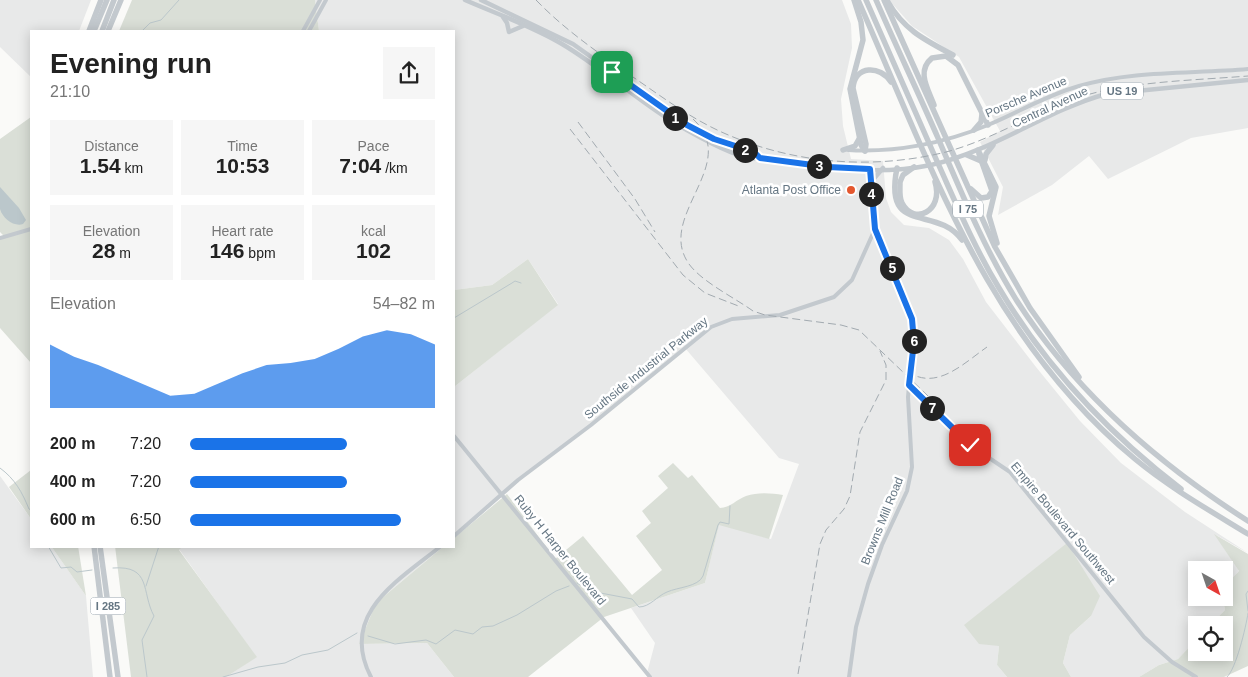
<!DOCTYPE html>
<meta charset="utf-8">
<style>
body{margin:0;font-family:Helvetica,sans-serif;background:#f6f6f6;color:#222;height:100vh;display:flex;flex-direction:column;font-size:19px;white-space:nowrap}
*{box-sizing:border-box;margin:0}
p{font-size:16px;color:#767676}
.icon{flex:none;width:28px;height:28px;fill:none;stroke:currentColor;stroke-width:2;stroke-linecap:round;stroke-linejoin:round}
.map{position:relative;flex:1;overflow:hidden}
.drawer{position:absolute;left:30px;top:30px;width:425px;height:518px;display:flex;flex-direction:column;background:#fff;border-radius:0px;box-shadow:0 2px 12px #0003}
.drawer>*{flex:none}
.needle{width:32px;rotate:140deg}
.tools{position:absolute;left:1188px;top:561px;display:grid;gap:10px}
.tools a{display:grid;place-items:center;width:45px;height:45px;border-radius:0px;background:#fff;box-shadow:0 2px 12px #0003;font-size:25px}
.pin{position:absolute;display:grid;place-items:center;width:42px;height:42px;color:#fff;margin:-21px;border-radius:10px;box-shadow:0 2px 8px #0006}
.km{position:absolute;width:25px;height:25px;margin:-12px;border-radius:50%;background:#222;color:#fff;font-size:14px;line-height:25px;text-align:center}
.round{display:grid;place-items:center;flex:none;width:52px;height:52px;border-radius:0px;background:#f6f6f6}
.summary{display:flex;align-items:center;justify-content:space-between;height:85px;padding:0 20px}
h1{font-size:28px;font-weight:700;line-height:38px}
.figures{display:grid;grid-template-columns:repeat(3,1fr);gap:8px;height:85px;padding:5px 20px}
.figures div{display:grid;align-content:center;border-radius:0px;background:#f6f6f6;text-align:center}
.figures b{font-size:21px;font-weight:700}
.figures small{font-size:14px;font-weight:400}
.figures p{font-size:14px}
.chart{height:140px;padding:10px 20px}
.chart p{display:flex;justify-content:space-between}
.chart svg{width:100%;height:90px;margin-top:5px;fill:#1a73e8;opacity:.7}
ul{padding:0 20px;list-style:none;font-size:16px}
li{display:grid;grid-template-columns:80px 60px 1fr;align-items:center;height:38px}
li i{height:12px;border-radius:6px;background:#1a73e8}
.map>svg:first-child{display:block}
</style>
<div class="map">
<svg width="1248" height="677" viewBox="0 0 1248 677">
<rect width="100%" height="100%" fill="#fafaf8"/>
<g fill="#e8e9e9">
<polygon points="0,0 91,0 79,31 31,31 31,77 0,47"/>
<polygon points="315,0 842,0 851,24 852,48 841,99 843,126 851,159 883,161 886,198 891,212 904,225 929,228 949,240 963,259 986,302 1036,367 1080,421 1121,463 1185,512 1248,553 1216,535 1239,571 1224,588 1224,570 1196,570 1196,598 1222,598 1225,610 1210,625 1196,625 1196,640 1178,659 1159,665 1139,677 1071,677 1063,663 1070,635 1091,616 999,646 997,665 1007,677 650,677 647,673 655,643 631,608 705,583 719,524 771,539 799,464 779,458 685,348 624,399 553,452 454,538 454,387 558,304 528,259 492,285 454,290 454,31 319,31"/>
<polygon points="889,0 1248,0 1248,128 1191,138 1108,179 1089,156 1052,185 998,215 1003,187 980,142 1000,131 959,57 912,26"/>
<polygon points="0,476 31,519 31,546 51,546 86,596 93,677 0,677"/>
<polygon points="183,546 444,546 376,603 359,644 427,643 454,677 226,677 256,657 179,549"/>
</g>
<g fill="#dadfd7">
<polygon points="132,0 315,0 319,31 119,31"/>
<polygon points="31,117 31,363 0,328 0,239 5,237 0,232 0,139"/>
<polygon points="528,259 558,305 454,387 454,290 492,285"/>
<path d="M673,463L688,478L692,475L720,508C730,508 737,499 746,496C758,492 771,493 783,495L769,539L719,525L705,583L604,617L528,677H454L427,643L359,644L376,603L444,546H454V538L507,494L555,559L583,536L632,595L662,570L636,536L651,523L642,511L668,488L658,476Z"/>
<polygon points="31,470 31,519 9,487"/>
<path d="M1214,534L1248,554V666L1224,677H1139L1159,665L1178,659L1196,640V652H1224V625H1210L1225,610C1221,589 1225,586 1239,571Z"/>
<polygon points="1067,543 1100,596 1091,616 1070,635 1063,663 1071,677 1007,677 997,665 999,646 979,644 964,625"/>
<polygon points="51,546 78,546 86,596"/>
<polygon points="115,546 183,546 179,550 257,657 226,677 131,677"/>
</g>
<path fill="#bbc7cb" d="M0,187L19,208L26,220L23,224C14,227 3,219 0,209C0,203 0,194 0,187Z"/>
<g fill="none" stroke-linecap="round" stroke-linejoin="round">
<g stroke="#bbc7cb" stroke-width="1">
<polyline points="142,31 150,23 161,20 179,0"/>
<polyline points="454,318 512,283 515,281 521,283"/>
<path d="M0,468C15,479 22,492 29,509L31,510"/>
<polyline points="48,546 61,568 71,567 77,572 92,570"/>
<path d="M113,568C152,565 141,592 154,616L142,640L147,677"/>
<path d="M577,583L590,591L632,599L639,607C650,607 657,596 667,592C678,587 698,587 703,576L718,525L720,522L729,524L730,506"/>
<polyline points="146,586 159,546"/>
<polyline points="1248,591 1246,594 1248,611"/>
<polyline points="368,636 395,644 426,640 436,644 455,630 473,634 482,627 493,626 517,615 556,591 569,586"/>
<polyline points="223,677 258,667 285,663 302,655 328,650 357,633"/>
<path d="M1227,677C1236,669 1246,627 1248,613"/>
</g>
<g stroke="#c3c9ce" stroke-width="4">
<polyline points="303,31 320,0"/>
<polyline points="309,31 326,0"/>
<path d="M848,150C895,153 945,143 988,125C1019,112 1047,95 1079,86C1133,70 1192,74 1248,69"/>
<polyline points="0,238 31,229"/>
<polyline points="909,385 970,445 1010,472 1144,637 1172,662 1196,677"/>
<polyline points="454,436 650,677"/>
<polyline points="454,536 518,480 591,425 711,327 732,319 780,315 834,297 852,280 875,229"/>
<path d="M371,677C338,614 399,580 441,546"/>
<polyline points="849,677 856,627 868,584 882,545 907,491 912,467 908,397 914,330 908,308 875,229 870,169"/>
</g>
<g stroke="#c3c9ce" stroke-width="4.5">
<path d="M465,0C497,14 532,26 562,44C601,67 634,98 673,122C690,132 732,156 751,158C809,166 873,177 931,165C994,151 1045,111 1106,94L1248,80"/>
<polyline points="481,0 573,44 687,125 714,139 754,152 760,158"/>
<polyline points="503,17 507,23 509,32 523,26"/>
<polyline points="871,182 883,168"/>
</g>
<g stroke="#c3c9ce" stroke-width="5.5">
<polyline points="854,0 861,22 863,40 850,89 861,145 865,151"/>
<path d="M858,0C932,168 988,337 1135,459C1170,488 1209,510 1248,534"/>
<path d="M866,0C889,53 913,106 936,159C956,203 974,247 999,288C1046,367 1108,433 1181,489"/>
<path d="M876,0C896,46 918,92 938,138C962,194 985,250 1017,301C1076,393 1157,463 1248,521"/>
<polyline points="884,0 995,247 1030,308 1079,377"/>
<path d="M888,2C904,30 925,40 953,55"/>
<polyline points="89,31 101,0"/>
<polyline points="94,31 107,0"/>
<polyline points="102,31 114,0"/>
<polyline points="108,31 121,0"/>
<path d="M934,105C928,89 916,71 932,58L946,56L958,65L988,125"/>
<polyline points="974,130 981,122 982,114"/>
<polyline points="843,150 855,146 859,139"/>
<polyline points="978,150 996,187 989,216 997,243"/>
<path d="M865,151L866,144L853,88C855,65 880,65 891,82"/>
<polyline points="967,155 981,161"/>
<polyline points="985,160 986,154 993,145"/>
<path d="M897,168C883,237 936,204 962,240"/>
<polyline points="900,182 903,175 914,167"/>
<path d="M900,184C900,190 899,197 902,203C914,226 944,211 935,182"/>
<polyline points="971,189 981,198 988,197 992,191 979,154"/>
<polyline points="94,546 110,677"/>
<polyline points="100,546 118,677"/>
</g>
<g stroke="#a2aab0" stroke-width="1" stroke-dasharray="8 4" stroke-linecap="butt">
<path d="M536,0C564,29 597,52 630,75C661,96 691,119 726,134C795,164 873,170 946,152C999,138 1046,104 1098,92C1146,81 1198,80 1248,76"/>
<path d="M693,119C742,164 655,216 689,264C702,282 735,298 753,311L765,315L841,325L859,330L928,396"/>
<polyline points="578,122 635,199 655,232"/>
<polyline points="570,129 683,275 705,293 741,307"/>
<path d="M907,371C936,392 964,363 987,347"/>
<polyline points="798,674 820,544 826,530 844,509 850,496 860,432 886,380 886,365 880,351"/>
</g>
</g>
<g fill="none" stroke-linecap="round" stroke-linejoin="round">
<defs>
<polyline id="route" points="612,72 687,125 714,139 754,152 760,158 828,167 870,169 875,229 912,319 914,342 909,385 970,445"/>
</defs>
<use href="#route" stroke="#fff" stroke-width="10"/>
<use href="#route" stroke="#1a73e8" stroke-width="6"/>
</g>
<circle fill="#e4572e" stroke="#fff" stroke-width="2" cx="851" cy="190" r="5"/>
<g text-anchor="middle" stroke-width="5" stroke-linejoin="round" paint-order="stroke">
<g fill="#fff" stroke="#939fa8" stroke-width="1">
<rect x="1101" y="82.5" width="42" height="17" rx="4"/>
<rect x="953" y="200.5" width="30" height="17" rx="4"/>
<rect x="90.5" y="597.5" width="35" height="17" rx="4"/>
</g>
<g font-size="11" font-weight="bold" fill="#657683">
<text x="1122" y="95">US 19</text>
<text x="968" y="213">I 75</text>
<text x="108" y="610">I 285</text>
</g>
<g font-size="12" fill="#657683" stroke="#fff">
<text transform="translate(1026 97) rotate(-23)" y="4">Porsche Avenue</text>
<text transform="translate(1050 107) rotate(-25)" y="4">Central Avenue</text>
<text transform="translate(646 368) rotate(-39)" y="4">Southside Industrial Parkway</text>
<text transform="translate(882 521) rotate(-68)" y="4">Browns Mill Road</text>
<text transform="translate(1063 523) rotate(50)" y="4">Empire Boulevard Southwest</text>
<text transform="translate(560 550) rotate(51)" y="4">Ruby H Harper Boulevard</text>
</g>
<g font-size="12" fill="#657683" stroke="#fff" text-anchor="end">
<text x="841" y="194">Atlanta Post Office</text>
</g>
</g>
</svg>
<div class="tools">
<a><svg class="needle" viewBox="-14 -14 28 28"><path d="M0-13l5 13h-10z" fill="#e53935"/><path d="M0 13l5-13h-10z" fill="#767676"/></svg></a>
<a><svg class="icon" aria-label="locate" viewBox="0 0 24 24"><circle cx="12" cy="12" r="6"/><path d="M12 2v4M12 18v4M2 12h4M18 12h4"/></svg></a>
</div>
<div class="pin" style="left:612px;top:72px;background:#1e9e55"><svg class="icon" aria-label="arrive" viewBox="0 0 24 24"><path d="M6 21V4h12l-3 4 3 4H6"/></svg></div>
<div class="pin" style="left:970px;top:445px;background:#d93025"><svg class="icon" aria-label="check" viewBox="0 0 24 24"><path d="M5 12l5 5 9-10"/></svg></div>
<b class="km" style="left:675px;top:118px">1</b>
<b class="km" style="left:745px;top:150px">2</b>
<b class="km" style="left:819px;top:166px">3</b>
<b class="km" style="left:871px;top:194px">4</b>
<b class="km" style="left:892px;top:268px">5</b>
<b class="km" style="left:914px;top:341px">6</b>
<b class="km" style="left:932px;top:408px">7</b>
<section class="drawer">
<div class="summary"><div><h1>Evening run</h1><p>21:10</p></div><a class="round"><svg class="icon" aria-label="share" viewBox="0 0 24 24"><path d="M12 15V3M7 8l5-5 5 5M5 13v7h14v-7"/></svg></a></div>
<div class="figures">
<div><p>Distance</p><b>1.54<small> km</small></b></div>
<div><p>Time</p><b>10:53</b></div>
<div><p>Pace</p><b>7:04<small> /km</small></b></div>
</div>
<div class="figures">
<div><p>Elevation</p><b>28<small> m</small></b></div>
<div><p>Heart rate</p><b>146<small> bpm</small></b></div>
<div><p>kcal</p><b>102</b></div>
</div>
<div class="chart"><p><span>Elevation</span>54–82 m</p>
<svg viewBox="0 0 160 44" preserveAspectRatio="none"><path d="M0 44V13L10 19L20 23L30 28L40 33L50 38L60 37L70 32L80 27L90 23L100 22L110 20L120 15L130 9L140 6L150 8L160 13V44z"/></svg>
</div>
<ul>
<li><b>200 m</b>7:20<i style="width:64%"></i></li>
<li><b>400 m</b>7:20<i style="width:64%"></i></li>
<li><b>600 m</b>6:50<i style="width:86%"></i></li>
</ul>
</section>
</div>
